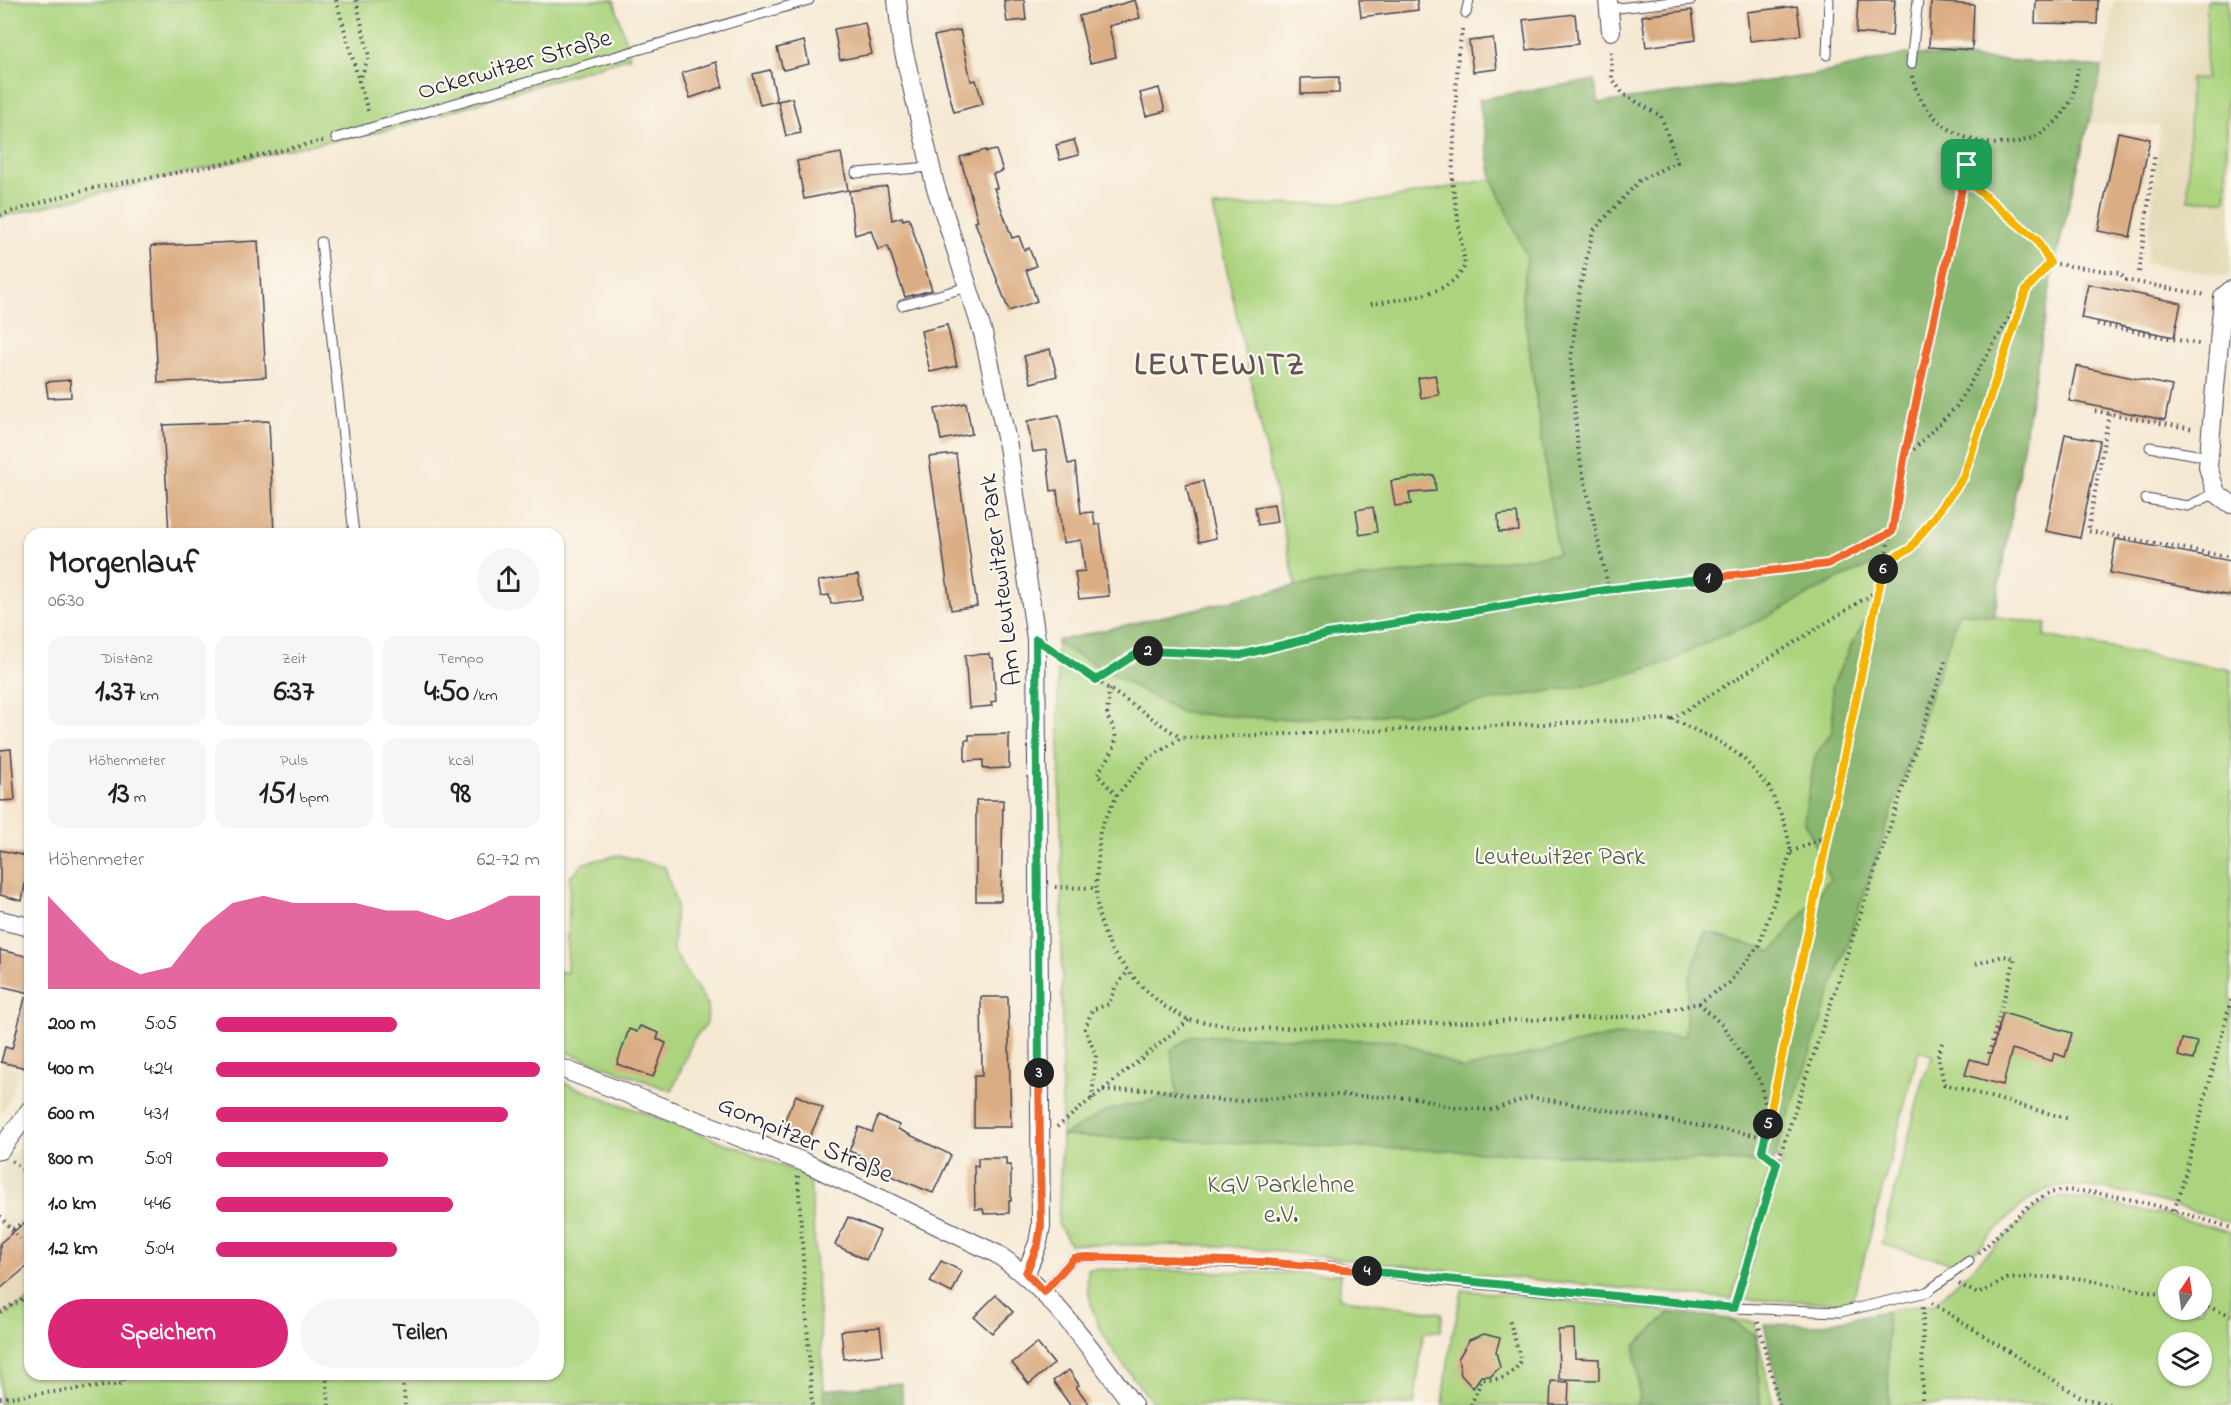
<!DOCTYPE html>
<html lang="de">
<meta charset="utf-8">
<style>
body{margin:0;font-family:"Indie Flower",sans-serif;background:#f6f6f6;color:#202124;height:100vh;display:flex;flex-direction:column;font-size:22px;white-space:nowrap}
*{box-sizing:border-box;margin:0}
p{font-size:20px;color:#757577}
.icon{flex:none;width:33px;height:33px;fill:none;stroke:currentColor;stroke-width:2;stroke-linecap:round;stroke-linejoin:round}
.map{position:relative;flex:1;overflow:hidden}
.panel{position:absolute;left:24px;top:528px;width:540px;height:852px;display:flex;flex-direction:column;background:#fff;border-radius:18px;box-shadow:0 2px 4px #0004}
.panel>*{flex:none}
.needle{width:39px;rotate:13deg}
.buttons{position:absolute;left:2158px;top:1266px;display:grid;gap:12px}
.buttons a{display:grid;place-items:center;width:54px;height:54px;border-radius:50%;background:#fff;box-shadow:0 2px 4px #0004;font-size:30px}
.pin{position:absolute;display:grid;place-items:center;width:51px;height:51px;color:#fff;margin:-26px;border-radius:12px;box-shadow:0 3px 9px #0006}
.km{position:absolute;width:30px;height:30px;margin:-15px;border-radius:50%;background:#222;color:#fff;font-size:16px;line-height:30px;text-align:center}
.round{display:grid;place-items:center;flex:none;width:63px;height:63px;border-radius:32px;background:#f6f6f6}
.summary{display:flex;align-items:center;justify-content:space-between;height:102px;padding:0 24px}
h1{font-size:33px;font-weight:800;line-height:45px}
.stats{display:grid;grid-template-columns:repeat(3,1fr);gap:9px;height:102px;padding:6px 24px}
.stats div{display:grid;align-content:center;border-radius:15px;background:#f6f6f6;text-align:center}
.stats b{font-size:30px;font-weight:800}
.stats small{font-size:16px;font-weight:400}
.stats p{font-size:16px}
.chart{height:168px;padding:12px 24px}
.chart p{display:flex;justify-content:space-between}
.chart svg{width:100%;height:108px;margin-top:6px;fill:#db2777;opacity:.7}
.primary-button{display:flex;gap:12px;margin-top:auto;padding:12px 24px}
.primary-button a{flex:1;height:69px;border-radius:36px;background:#db2777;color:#fff;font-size:24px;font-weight:800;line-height:69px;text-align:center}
.primary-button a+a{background:#f6f6f6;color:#202124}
ul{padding:0 24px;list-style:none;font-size:20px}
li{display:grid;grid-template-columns:96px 72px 1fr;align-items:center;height:45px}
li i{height:15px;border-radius:8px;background:#db2777}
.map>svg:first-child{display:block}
</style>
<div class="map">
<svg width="2231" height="1405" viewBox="0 0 2231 1405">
<rect width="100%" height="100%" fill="#fbf7ec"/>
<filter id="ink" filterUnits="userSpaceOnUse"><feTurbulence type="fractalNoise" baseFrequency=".0167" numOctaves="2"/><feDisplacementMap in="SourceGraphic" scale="12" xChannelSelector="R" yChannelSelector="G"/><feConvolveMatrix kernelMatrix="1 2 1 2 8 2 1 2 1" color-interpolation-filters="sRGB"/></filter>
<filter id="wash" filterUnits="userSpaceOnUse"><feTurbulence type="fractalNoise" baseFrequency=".008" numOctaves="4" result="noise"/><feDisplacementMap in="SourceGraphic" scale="24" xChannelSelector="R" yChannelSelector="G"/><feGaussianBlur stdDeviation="1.35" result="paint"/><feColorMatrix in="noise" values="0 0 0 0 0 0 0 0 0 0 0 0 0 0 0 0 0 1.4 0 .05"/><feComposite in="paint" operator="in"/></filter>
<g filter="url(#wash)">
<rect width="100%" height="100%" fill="#f6e9d4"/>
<g fill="#e5dbba">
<polygon points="2114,0 2231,0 2231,277 2146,263 2160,126 2088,123 2110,38"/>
<polygon points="0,1064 20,1069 8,1103 0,1114"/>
<polygon points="30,1137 30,1374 184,1405 0,1405 0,1168"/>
</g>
<g fill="#acd47f" stroke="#677b5d" stroke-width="1.5" fill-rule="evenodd">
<polygon points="0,0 614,0 630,57 389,130 284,150 0,217"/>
<polygon points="2207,0 2228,0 2226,200 2188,200 2190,79 2206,78"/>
<path d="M1906,54L2102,67L2053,270L1994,616L2046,624L2044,636L2231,670V1223C2188,1210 2082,1172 2042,1192C2010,1209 1988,1244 1958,1265L1881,1244L1924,1076L1933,1056L1919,1050L1857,1285L1853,1296L1845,1303L1740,1299L1782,1160L1776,1157L1771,1163L1732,1299L1456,1272L1228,1246L1070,1244L1058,1224L1062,1136V887L1057,641L1296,586L1213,207L1376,201L1492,179L1527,257L1522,298L1558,554L1857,532Z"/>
<polygon points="619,855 665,867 676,903 673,951 708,1005 707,1023 693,1040 672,1091 558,1049 558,971 567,973 570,877 584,863"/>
<polygon points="558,1081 749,1152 810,1178 825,1405 0,1405 0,1315 30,1301 30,1374 558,1374"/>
<path d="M2062,1196L2172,1216L2231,1233V1405H1889L1887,1311L1923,1304L1933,1305L2039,1205ZM2169,1276H2202V1310H2169ZM2169,1342H2202V1376H2169Z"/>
<path d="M1088,1269L1341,1274L1339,1298L1442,1313L1441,1331L1424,1332L1414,1405H1155C1125,1368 1082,1320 1088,1269Z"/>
<polygon points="1462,1290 1671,1312 1635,1346 1640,1398 1636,1405 1597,1403 1593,1405 1443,1405 1450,1347"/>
<polygon points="1730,1319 1754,1322 1773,1405 1760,1405 1757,1337"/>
</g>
<g fill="#89b66e" stroke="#566c54" stroke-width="1.5">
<polygon points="1906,54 2102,67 2053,270 1994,617 1959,612 1773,1163 1062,1136 1108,1110 1177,1095 1171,1050 1193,1035 1401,1041 1463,1069 1615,1035 1685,1036 1689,980 1705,931 1772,952 1830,879 1804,819 1815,756 1833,730 1832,686 1851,645 1890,579 1873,565 1838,579 1759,621 1709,641 1669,662 1598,683 1414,714 1279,719 1183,713 1064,648 1057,641 1296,586 1558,554 1522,297 1527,257 1492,179 1479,99 1594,80 1599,103 1814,75"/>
<polygon points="1887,1311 1889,1405 1782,1405 1764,1324 1817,1325"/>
<polygon points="1671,1312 1730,1319 1757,1337 1760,1405 1636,1405 1640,1398 1635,1346"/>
<polygon points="901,1383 903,1405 825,1405 824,1390"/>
</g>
<g id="blocks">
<g fill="#dbad84">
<polygon points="1004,0 1024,0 1026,20 1007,22"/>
<polygon points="1135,0 1140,18 1109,26 1116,57 1090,63 1079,16"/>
<polygon points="1359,0 1417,0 1418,10 1361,17"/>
<polygon points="1858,0 1895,0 1892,36 1856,33"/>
<polygon points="2036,0 2098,0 2097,24 2035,23"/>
<polygon points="1931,2 1974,5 1972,50 1929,47"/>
<polygon points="1797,6 1801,35 1750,41 1747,12"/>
<polygon points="1692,10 1696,40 1646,47 1642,16"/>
<polygon points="1575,14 1578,44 1527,50 1523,20"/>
<polygon points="865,23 872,54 840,60 834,29"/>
<polygon points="960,30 971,81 976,80 983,104 954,112 934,36"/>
<polygon points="1493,38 1497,69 1473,72 1469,41"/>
<polygon points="804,41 809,64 783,70 777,48"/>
<polygon points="716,62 723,87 690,98 682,73"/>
<polygon points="770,70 777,101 760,105 753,74"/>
<polygon points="1339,77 1339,93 1301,94 1301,78"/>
<polygon points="1159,88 1165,111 1146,116 1140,93"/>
<polygon points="792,98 801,133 786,136 778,101"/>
<polygon points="2118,132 2150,139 2130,237 2098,231"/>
<polygon points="1074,140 1079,155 1060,160 1056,145"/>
<polygon points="986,150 986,152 996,150 1003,171 993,174 997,188 994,188 1012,238 1019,236 1024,250 1029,248 1036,266 1026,270 1037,301 1009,311 975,222 978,221 960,157"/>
<polygon points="841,153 848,190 804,199 797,161"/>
<polygon points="887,186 892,220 902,217 903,220 909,218 932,290 905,297 888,246 878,250 871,230 855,235 849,191"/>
<polygon points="258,241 266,377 158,383 151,246"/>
<polygon points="2088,284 2181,303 2174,337 2081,318"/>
<polygon points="947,325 957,366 930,372 921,331"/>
<polygon points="1050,349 1057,376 1031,383 1024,356"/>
<polygon points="2076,366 2172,386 2165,420 2069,401"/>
<polygon points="1435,375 1439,395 1421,398 1418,378"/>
<polygon points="70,380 71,397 48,398 46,382"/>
<polygon points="966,403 972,434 941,440 935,409"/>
<polygon points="1059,415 1068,464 1075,463 1081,513 1093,512 1095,525 1100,524 1109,596 1079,599 1075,572 1085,571 1081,540 1063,543 1057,490 1051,491 1046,450 1033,452 1027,421"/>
<polygon points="269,421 274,534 169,534 163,425"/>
<polygon points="2065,434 2100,441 2080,538 2046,531"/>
<polygon points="956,454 977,606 951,610 929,457"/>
<polygon points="1434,475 1436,491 1409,493 1411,504 1395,506 1391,481"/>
<polygon points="1203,481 1216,538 1199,542 1186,485"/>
<polygon points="1274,504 1277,522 1258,525 1255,507"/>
<polygon points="1373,507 1377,532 1360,535 1356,510"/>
<polygon points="1517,513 1519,531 1499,532 1498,515"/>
<polygon points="2116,539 2231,561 2231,596 2110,573"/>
<polygon points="858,575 862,599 831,604 829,595 821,596 818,581"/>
<polygon points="989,654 990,658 993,658 996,701 991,702 992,706 969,708 965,655"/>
<polygon points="1009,734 1009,768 983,769 983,760 965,761 965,740 969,740 969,735"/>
<polygon points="11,749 15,800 0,801 0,750"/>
<polygon points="976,800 1003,800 1001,901 976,901"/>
<polygon points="0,850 30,857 22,901 0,895"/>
<polygon points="0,950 30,957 30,993 0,986"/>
<polygon points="981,997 1008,997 1011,1127 974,1127 974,1076 982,1076"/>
<polygon points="25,998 30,998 30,1069 1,1062 5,1047 12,1049"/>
<polygon points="2003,1013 2072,1033 2065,1057 2054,1053 2052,1061 2012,1049 2003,1085 1965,1075 1970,1059 1988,1064"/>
<polygon points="640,1026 659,1033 657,1039 666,1043 653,1077 617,1064 629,1029 637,1032"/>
<polygon points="2182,1039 2197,1042 2193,1060 2178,1056"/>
<polygon points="796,1095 823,1108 808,1140 781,1128"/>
<polygon points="878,1116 899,1125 898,1129 951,1155 933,1193 859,1163 862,1156 849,1151 859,1127 872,1132"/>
<polygon points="978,1158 1006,1158 1006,1165 1011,1165 1011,1201 1009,1201 1009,1213 984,1214 983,1209 975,1209 974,1165 978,1167"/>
<polygon points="848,1217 880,1231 866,1260 835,1245"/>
<polygon points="30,1218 30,1264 0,1289 0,1243"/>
<polygon points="941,1261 962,1271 952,1293 930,1282"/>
<polygon points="996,1295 1013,1312 992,1333 974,1317"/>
<polygon points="880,1327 883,1355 844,1359 841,1331"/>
<polygon points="1574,1329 1575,1358 1599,1359 1599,1380 1559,1379 1558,1330"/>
<polygon points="1484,1334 1500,1338 1496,1352 1500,1367 1491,1376 1481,1376 1473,1388 1461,1375 1458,1359 1469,1340"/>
<polygon points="1037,1343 1054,1364 1029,1384 1012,1363"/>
<polygon points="1069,1370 1079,1385 1076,1387 1090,1405 1070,1405 1053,1381"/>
<polygon points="1551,1381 1569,1382 1568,1405 1550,1405"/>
</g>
</g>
</g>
<g filter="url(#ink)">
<use href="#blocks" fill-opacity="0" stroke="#424052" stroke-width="1.5"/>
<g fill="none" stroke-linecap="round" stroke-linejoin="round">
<defs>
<g id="service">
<polyline points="1609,9 1691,0"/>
<polyline points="1466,13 1469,0"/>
<polyline points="1827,55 1829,0"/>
<polyline points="1911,64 1918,0"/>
<polyline points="336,138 809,0"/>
<polyline points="856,173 931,167"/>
<polyline points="321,242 354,534"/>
<polyline points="902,305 968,287"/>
<polyline points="2150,447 2209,457"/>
<polyline points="2146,499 2188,506 2216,493"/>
<polyline points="1044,1292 1074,1258 1086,1257 1326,1266 1456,1282 1734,1308 1840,1312 1927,1292 1969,1261"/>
</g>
<g id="minor">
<polyline points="897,0 902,44 935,185 983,333 1008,446 1036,639 1041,1226 1038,1243 1026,1273"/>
<polyline points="1608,0 1611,31"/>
<polyline points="2231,290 2223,297 2208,467 2216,493 2231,504"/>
<polyline points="0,920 30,927"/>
<path d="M558,1067L804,1162L997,1254C1054,1293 1091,1350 1133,1405"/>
<polyline points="0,1150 30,1110"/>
</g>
</defs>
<use href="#service" stroke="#424052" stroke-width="11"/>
<use href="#minor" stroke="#424052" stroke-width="20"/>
<g stroke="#424052" stroke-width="4" stroke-dasharray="1.5 4.5" stroke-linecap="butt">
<polyline points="336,0 359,81"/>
<polyline points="356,0 369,57 359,81 369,114"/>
<path d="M1912,76C1929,151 2037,171 2071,100C2075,90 2076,79 2078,68"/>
<polyline points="1968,168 1974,187 2036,239 2050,263"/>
<polyline points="0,215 83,190 213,166 323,141"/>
<polyline points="2139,272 2155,153"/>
<path d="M1371,304C1402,298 1451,297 1465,265L1452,181L1458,54L1463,26"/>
<polyline points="2097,324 2203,345"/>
<polyline points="2095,411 2193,429"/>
<polyline points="2109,414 2088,531 2231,557"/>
<polyline points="1905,458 1956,407 2026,290 2050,263 2120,273 2125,280 2206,295"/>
<polyline points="1886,560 1910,549 1963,478 2023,299"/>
<polyline points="1609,590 1578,451 1571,359 1580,287 1593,231 1640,180 1677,162 1661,116 1623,94 1612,78 1611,48"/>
<polyline points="1052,650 1181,738"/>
<polyline points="1096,680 1141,651 1241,655 1327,634 1605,590 1828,564 1891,532"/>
<path d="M1109,689L1107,717C1124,741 1113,752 1097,774L1116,795"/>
<polygon points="1671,719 1717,740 1742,757 1769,787 1786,827 1791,852 1759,945 1729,983 1699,1003 1644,1016 1255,1029 1189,1020 1164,1006 1140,985 1114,954 1105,936 1098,913 1096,888 1100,830 1117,795 1146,760 1181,738"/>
<polyline points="1672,719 1877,591"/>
<polyline points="1791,852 1827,836 1972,141"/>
<polyline points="1055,887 1096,888"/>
<polyline points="1976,964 2003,956 2015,958 1988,1057"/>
<polyline points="1699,1003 1723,1026 1760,1081 1768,1117"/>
<polyline points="1942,1043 1938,1056 1944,1084 2069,1119"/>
<polyline points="1103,1091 1151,1089 1226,1101 1335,1095 1418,1098 1456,1108 1492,1110 1530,1097 1765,1137"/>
<polyline points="1092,1099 1096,1055 1085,1029 1092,1010 1109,1004 1115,988 1128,971"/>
<polyline points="1057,1127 1189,1020"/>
<polyline points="12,1161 30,1175"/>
<polyline points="1777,1163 1762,1151 1827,837"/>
<polyline points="798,1176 812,1405"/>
<polyline points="2174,1210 2180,1194 2231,1000"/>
<polyline points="0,1216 20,1239"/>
<polyline points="13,1229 23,1222"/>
<path d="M1979,1253C1996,1237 2030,1200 2050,1193C2085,1181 2193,1216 2231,1228"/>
<polyline points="1959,1284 1978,1294 2007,1279 2035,1277 2077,1278 2169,1296"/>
<polyline points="1738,1296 1779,1158 1946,659"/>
<polyline points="1932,1303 2082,1398 2112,1405"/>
<polyline points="2202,1305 2231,1315"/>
<polyline points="0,1312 30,1295"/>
<polyline points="1758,1322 1779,1405"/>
<polyline points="326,1374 329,1405"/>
<polyline points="402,1374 405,1405"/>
<polyline points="0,1398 123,1384 122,1374"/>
<path d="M1471,1405L1482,1379C1502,1381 1511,1377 1521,1361L1509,1319"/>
<polyline points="1922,1405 1923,1307"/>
</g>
<use href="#service" stroke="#fff" stroke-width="9"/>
<use href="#minor" stroke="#fff" stroke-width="18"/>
</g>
</g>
<g fill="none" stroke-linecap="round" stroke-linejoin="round" filter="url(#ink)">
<defs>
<polyline id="split-1" points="1708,578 1828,564 1892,532 1904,459 1967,165"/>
<polyline id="split-2" points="1148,651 1241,655 1327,634 1605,590 1708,578"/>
<polyline id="split-3" points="1039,1073 1036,639 1096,680 1141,651 1148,651"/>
<polyline id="split-4" points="1039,1073 1041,1226 1038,1244 1026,1273 1044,1292 1074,1258 1086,1257 1264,1262 1367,1271"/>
<polyline id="split-5" points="1367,1271 1734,1308 1777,1163 1762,1151 1768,1124"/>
<polyline id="split-6" points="1768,1124 1883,569"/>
<polyline id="split-7" points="1883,569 1885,561 1910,549 1963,478 2026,290 2050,263 2036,239 1974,187 1967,165"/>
</defs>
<use href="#split-1" stroke="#fff" stroke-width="12"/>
<use href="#split-2" stroke="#fff" stroke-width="12"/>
<use href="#split-3" stroke="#fff" stroke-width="12"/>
<use href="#split-4" stroke="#fff" stroke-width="12"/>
<use href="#split-5" stroke="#fff" stroke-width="12"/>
<use href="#split-6" stroke="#fff" stroke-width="12"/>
<use href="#split-7" stroke="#fff" stroke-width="12"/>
<use href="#split-1" stroke="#f0652b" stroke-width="8"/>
<use href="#split-2" stroke="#22a559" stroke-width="8"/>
<use href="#split-3" stroke="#22a559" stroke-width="8"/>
<use href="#split-4" stroke="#f0652b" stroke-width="8"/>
<use href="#split-5" stroke="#22a559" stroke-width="8"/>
<use href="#split-6" stroke="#f5b400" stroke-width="8"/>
<use href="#split-7" stroke="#f5b400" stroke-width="8"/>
</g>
<g text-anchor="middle" stroke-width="4.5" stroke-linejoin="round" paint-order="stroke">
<g font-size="26" fill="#22223b" stroke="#fbf7ec">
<text transform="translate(514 63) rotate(-16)" y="9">Ockerwitzer Straße</text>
<text transform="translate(999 580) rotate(-97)" y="9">Am Leutewitzer Park</text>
<text transform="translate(806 1138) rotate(23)" y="9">Gompitzer Straße</text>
</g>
<g font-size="26" fill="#4b574f" stroke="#fbf7ec">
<text x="1560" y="864">Leutewitzer Park</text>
<text x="1281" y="1192">KGV Parklehne<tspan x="1281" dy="30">e.V.</tspan></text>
</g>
<g font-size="32" font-weight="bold" letter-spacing="1.5" fill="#635355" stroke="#fbf7ec">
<text x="1220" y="374">LEUTEWITZ</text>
</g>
</g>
</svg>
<div class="buttons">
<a><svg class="needle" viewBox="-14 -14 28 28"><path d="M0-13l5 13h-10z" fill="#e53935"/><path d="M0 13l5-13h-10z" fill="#757577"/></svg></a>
<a><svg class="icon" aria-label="layers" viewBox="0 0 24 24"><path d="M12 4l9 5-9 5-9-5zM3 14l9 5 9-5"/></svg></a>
</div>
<div class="pin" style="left:1967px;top:165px;background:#1e9e55"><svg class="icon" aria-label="arrive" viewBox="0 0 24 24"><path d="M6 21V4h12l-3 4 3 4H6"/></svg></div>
<b class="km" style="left:1708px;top:578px">1</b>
<b class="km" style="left:1148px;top:651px">2</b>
<b class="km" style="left:1039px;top:1073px">3</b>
<b class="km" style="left:1367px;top:1271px">4</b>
<b class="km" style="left:1768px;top:1124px">5</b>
<b class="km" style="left:1883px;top:569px">6</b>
<section class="panel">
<div class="summary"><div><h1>Morgenlauf</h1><p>06:30</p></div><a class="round"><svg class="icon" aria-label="share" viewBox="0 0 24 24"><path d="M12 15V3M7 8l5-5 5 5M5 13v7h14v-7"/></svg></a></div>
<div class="stats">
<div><p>Distanz</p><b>1.37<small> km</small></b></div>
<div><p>Zeit</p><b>6:37</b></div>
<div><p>Tempo</p><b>4:50<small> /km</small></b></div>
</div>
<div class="stats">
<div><p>Höhenmeter</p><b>13<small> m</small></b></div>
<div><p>Puls</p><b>151<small> bpm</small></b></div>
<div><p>kcal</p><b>98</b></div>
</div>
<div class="chart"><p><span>Höhenmeter</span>62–72 m</p>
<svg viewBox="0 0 160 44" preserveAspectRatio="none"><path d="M0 44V6L10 19L20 32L30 38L40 35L50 19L60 9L70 6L80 9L90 9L100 9L110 12L120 12L130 16L140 12L150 6L160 6V44z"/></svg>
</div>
<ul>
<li><b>200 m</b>5:05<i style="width:56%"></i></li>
<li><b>400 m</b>4:24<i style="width:100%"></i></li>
<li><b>600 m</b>4:31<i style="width:90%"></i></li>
<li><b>800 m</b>5:09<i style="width:53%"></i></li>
<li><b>1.0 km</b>4:46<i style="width:73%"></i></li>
<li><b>1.2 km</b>5:04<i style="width:56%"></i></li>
</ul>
<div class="primary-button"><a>Speichern</a><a>Teilen</a></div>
</section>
</div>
